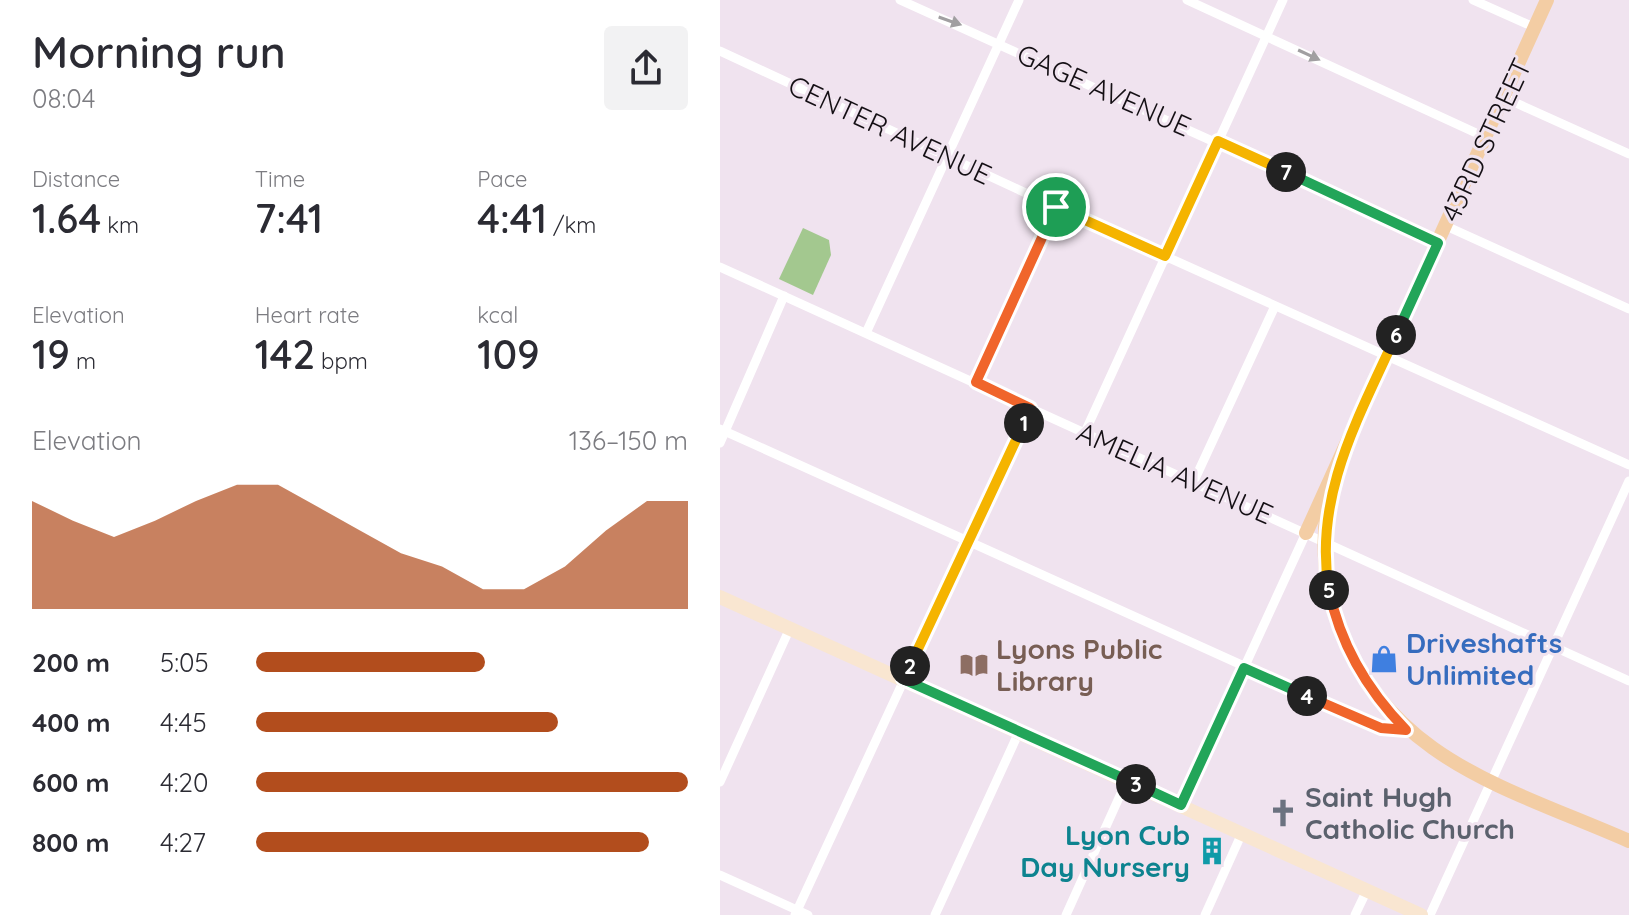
<!DOCTYPE html>
<meta charset="utf-8">
<style>
body{margin:0;font-family:Quicksand,sans-serif;background:#f2f2f3;color:#2b2b33;height:100vh;display:flex;flex-direction:column;font-size:30px;white-space:nowrap}
*{box-sizing:border-box;margin:0}
p{font-size:26px;color:#7c7c81}
.icon{flex:none;width:44px;height:44px;fill:none;stroke:currentColor;stroke-width:2;stroke-linecap:round;stroke-linejoin:round}
.map{position:relative;flex:1;overflow:hidden}
.details{display:flex;flex-direction:column;background:#fff;width:720px}
.details>*{flex:none}
.pin{position:absolute;display:grid;place-items:center;width:68px;height:68px;color:#fff;margin:-34px;border:4px solid #fff;border-radius:50%;box-shadow:0 2px 8px #0007}
.km{position:absolute;width:40px;height:40px;margin:-20px;border-radius:50%;background:#222;color:#fff;font-size:22px;line-height:40px;text-align:center}
.round{display:grid;place-items:center;flex:none;width:84px;height:84px;border-radius:8px;background:#f2f2f3}
.head{display:flex;align-items:center;justify-content:space-between;height:136px;padding:0 32px}
h1{font-size:44px;font-weight:600;line-height:60px}
.stats{display:grid;grid-template-columns:repeat(3,1fr);gap:12px;height:136px;padding:8px 32px}
.stats div{display:grid;align-content:center}
.stats b{font-size:40px;font-weight:600}
.stats small{font-size:22px;font-weight:400}
.stats p{font-size:22px}
.chart{height:224px;padding:16px 32px}
.chart p{display:flex;justify-content:space-between}
.chart svg{width:100%;height:144px;margin-top:8px;fill:#b24d1d;opacity:.7}
ul{padding:0 32px;list-style:none;font-size:26px}
li{display:grid;grid-template-columns:128px 96px 1fr;align-items:center;height:60px}
li i{height:20px;border-radius:10px;background:#b24d1d}
main{display:flex;flex:1;min-height:0}
.map>svg:first-child{display:block}
</style>
<main>
<section class="details">
<div class="head"><div><h1>Morning run</h1><p>08:04</p></div><a class="round"><svg class="icon" aria-label="share" viewBox="0 0 24 24"><path d="M12 15V3M7 8l5-5 5 5M5 13v7h14v-7"/></svg></a></div>
<div class="stats">
<div><p>Distance</p><b>1.64<small> km</small></b></div>
<div><p>Time</p><b>7:41</b></div>
<div><p>Pace</p><b>4:41<small> /km</small></b></div>
</div>
<div class="stats">
<div><p>Elevation</p><b>19<small> m</small></b></div>
<div><p>Heart rate</p><b>142<small> bpm</small></b></div>
<div><p>kcal</p><b>109</b></div>
</div>
<div class="chart"><p><span>Elevation</span>136–150 m</p>
<svg viewBox="0 0 160 44" preserveAspectRatio="none"><path d="M0 44V11L10 17L20 22L30 17L40 11L50 6L60 6L70 13L80 20L90 27L100 31L110 38L120 38L130 31L140 20L150 11L160 11V44z"/></svg>
</div>
<ul>
<li><b>200 m</b>5:05<i style="width:53%"></i></li>
<li><b>400 m</b>4:45<i style="width:70%"></i></li>
<li><b>600 m</b>4:20<i style="width:100%"></i></li>
<li><b>800 m</b>4:27<i style="width:91%"></i></li>
</ul>
</section>
<div class="map">
<svg width="909" height="915" viewBox="0 0 909 915">
<rect width="100%" height="100%" fill="#f0e3ef"/>
<polygon fill="#a3c88f" points="83,228 109,240 111,255 93,295 59,279"/>
<g fill="none" stroke-linecap="round" stroke-linejoin="round">
<g stroke="#fff" stroke-width="9">
<polyline points="180,0 718,243"/>
<polyline points="467,0 767,138"/>
<polyline points="753,0 816,28"/>
<polyline points="0,51 336,207 909,465"/>
<polyline points="785,98 909,154"/>
<polyline points="726,226 909,309"/>
<polyline points="0,267 909,681"/>
<polyline points="146,333 299,0"/>
<polyline points="256,382 336,207"/>
<polyline points="0,429 661,728 686,730"/>
<polyline points="365,432 563,0"/>
<polyline points="0,443 64,296"/>
<polyline points="474,481 555,306"/>
<polyline points="0,782 70,628"/>
<polyline points="461,805 586,533"/>
<polyline points="0,875 88,915"/>
<polyline points="75,915 310,408"/>
<polyline points="215,915 299,732"/>
<polyline points="346,915 407,780"/>
<polyline points="485,915 522,833"/>
<polyline points="635,915 647,890"/>
<polyline points="710,915 909,481"/>
</g>
<polyline stroke="#f9e6d1" stroke-width="14" points="0,597 701,915"/>
<g stroke="#f3cda4" stroke-width="14">
<path d="M612,488C600,530 603,580 617,621C667,760 786,787 909,841"/>
<polyline points="586,533 827,0"/>
</g>
</g>
<defs><path id="oneway-solid" d="M-6-.8H1V-3.2L6.5 0L1 3.2V.8H-6Z" transform="scale(2)"/></defs>
<g fill="#a19fa1">
<use href="#oneway-solid" transform="translate(230 21) rotate(19)"/>
<use href="#oneway-solid" transform="translate(589 55) rotate(25)"/>
</g>
<g fill="none" stroke-linecap="round" stroke-linejoin="round">
<defs>
<polyline id="split-1" points="304,423 310,408 256,382 336,207"/>
<polyline id="split-2" points="190,666 304,423"/>
<polyline id="split-3" points="190,666 183,679 416,784"/>
<polyline id="split-4" points="416,784 461,805 524,668 587,696"/>
<path id="split-5" d="M587,696L661,728L686,730C647,690 620,644 609,590"/>
<path id="split-6" d="M609,590C593,496 639,417 676,335"/>
<polyline id="split-7" points="566,172 718,243 676,335"/>
<polyline id="split-8" points="336,207 445,256 498,141 566,172"/>
</defs>
<use href="#split-1" stroke="#fff" stroke-width="16"/>
<use href="#split-2" stroke="#fff" stroke-width="16"/>
<use href="#split-3" stroke="#fff" stroke-width="16"/>
<use href="#split-4" stroke="#fff" stroke-width="16"/>
<use href="#split-5" stroke="#fff" stroke-width="16"/>
<use href="#split-6" stroke="#fff" stroke-width="16"/>
<use href="#split-7" stroke="#fff" stroke-width="16"/>
<use href="#split-8" stroke="#fff" stroke-width="16"/>
<use href="#split-1" stroke="#f0652b" stroke-width="10"/>
<use href="#split-2" stroke="#f5b400" stroke-width="10"/>
<use href="#split-3" stroke="#22a559" stroke-width="10"/>
<use href="#split-4" stroke="#22a559" stroke-width="10"/>
<use href="#split-5" stroke="#f0652b" stroke-width="10"/>
<use href="#split-6" stroke="#f5b400" stroke-width="10"/>
<use href="#split-7" stroke="#22a559" stroke-width="10"/>
<use href="#split-8" stroke="#f5b400" stroke-width="10"/>
</g>
<defs>
<symbol id="shop-bare" viewBox="-9 -9 18 18"><path d="M-5-2.5h2.3a2.7 3.5 0 0 1 5.4 0H5L5.5 6h-11ZM-1.5-2.5h3a1.5 2.3 0 0 0-3 0Z" fill="#3f7fe0" stroke="#f0e3ef" stroke-width="2.5" paint-order="stroke"/></symbol>
<symbol id="library-bare" viewBox="-9 -9 18 18"><path d="M-6-4Q-3-5.5-.7-3.5V5Q-3 3-6 4ZM6-4Q3-5.5 .7-3.5V5Q3 3 6 4Z" fill="#8d6e63" stroke="#f0e3ef" stroke-width="2.5" paint-order="stroke"/></symbol>
<symbol id="church-bare" viewBox="-9 -9 18 18"><path d="M-1.2-6h2.4v3.5h3.3v2.4h-3.3V6h-2.4V-.1h-3.3v-2.4h3.3Z" fill="#6b7280" stroke="#f0e3ef" stroke-width="2.5" paint-order="stroke"/></symbol>
<symbol id="building-bare" viewBox="-9 -9 18 18"><path d="M-4-6H4V6H1V3H-1V6H-4ZM-2.5-4.3h1.7v1.8h-1.7ZM.8-4.3h1.7v1.8H.8ZM-2.5-1h1.7V.8h-1.7ZM.8-1h1.7V.8H.8Z" fill="#0f9aa8" stroke="#f0e3ef" stroke-width="2.5" paint-order="stroke"/></symbol>
</defs>
<g fill-rule="evenodd">
<use href="#shop-bare" x="644" y="639" width="40" height="40"/>
<use href="#library-bare" x="234" y="645" width="40" height="40"/>
<use href="#church-bare" x="543" y="793" width="40" height="40"/>
<use href="#building-bare" x="472" y="831" width="40" height="40"/>
</g>
<g text-anchor="middle" stroke-width="6" stroke-linejoin="round" paint-order="stroke">
<g font-size="28" fill="#140f14" stroke="#f0e3ef">
<text transform="translate(384 90) rotate(24)" y="10">GAGE AVENUE</text>
<text transform="translate(170 130) rotate(25)" y="10">CENTER AVENUE</text>
<text transform="translate(766 140) rotate(-65)" y="10">43RD STREET</text>
<text transform="translate(455 473) rotate(24)" y="10">AMELIA AVENUE</text>
</g>
<g font-size="28" font-weight="bold" fill="#366cbe" stroke="#f0e3ef" text-anchor="start">
<text x="686" y="653">Driveshafts<tspan x="686" dy="32">Unlimited</tspan></text>
</g>
<g font-size="28" font-weight="bold" fill="#785e54" stroke="#f0e3ef" text-anchor="start">
<text x="276" y="659">Lyons Public<tspan x="276" dy="32">Library</tspan></text>
</g>
<g font-size="28" font-weight="bold" fill="#5b616d" stroke="#f0e3ef" text-anchor="start">
<text x="585" y="807">Saint Hugh<tspan x="585" dy="32">Catholic Church</tspan></text>
</g>
<g font-size="28" font-weight="bold" fill="#0d838f" stroke="#f0e3ef" text-anchor="end">
<text x="470" y="845">Lyon Cub<tspan x="470" dy="32">Day Nursery</tspan></text>
</g>
</g>
</svg>
<div class="pin" style="left:336px;top:207px;background:#1e9e55"><svg class="icon" aria-label="arrive" viewBox="0 0 24 24"><path d="M6 21V4h12l-3 4 3 4H6"/></svg></div>
<b class="km" style="left:304px;top:423px">1</b>
<b class="km" style="left:190px;top:666px">2</b>
<b class="km" style="left:416px;top:784px">3</b>
<b class="km" style="left:587px;top:696px">4</b>
<b class="km" style="left:609px;top:590px">5</b>
<b class="km" style="left:676px;top:335px">6</b>
<b class="km" style="left:566px;top:172px">7</b>
</div>
</main>
